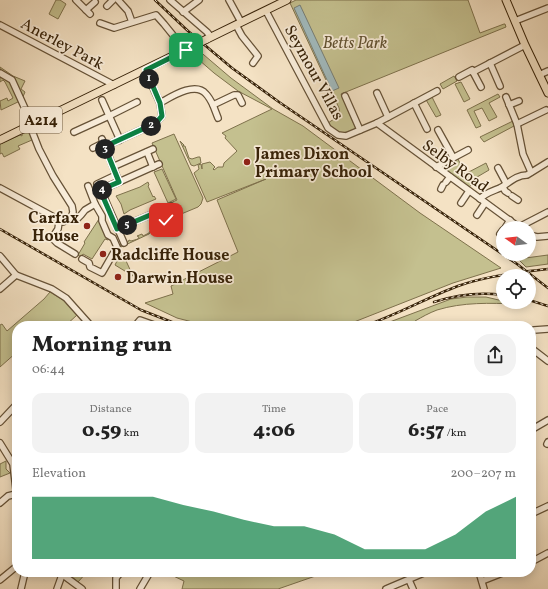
<!DOCTYPE html>
<meta charset="utf-8">
<style>
body{margin:0;font-family:Vollkorn,serif;background:#f2f2f2;color:#222;height:100vh;display:flex;flex-direction:column;font-size:15px;white-space:nowrap}
*{box-sizing:border-box;margin:0}
p{font-size:13px;color:#767676}
.icon{flex:none;width:22px;height:22px;fill:none;stroke:currentColor;stroke-width:2;stroke-linecap:round;stroke-linejoin:round}
.map{position:relative;flex:1;overflow:hidden}
.side{position:absolute;left:12px;top:321px;width:524px;height:256px;display:flex;flex-direction:column;background:#fff;border-radius:16px;box-shadow:0 2px 10px #0003}
.side>*{flex:none}
.needle{width:26px;rotate:285deg}
.buttons{position:absolute;left:496px;top:221px;display:grid;gap:8px}
.buttons a{display:grid;place-items:center;width:40px;height:40px;border-radius:50%;background:#fff;box-shadow:0 2px 10px #0003;font-size:20px}
.pin{position:absolute;display:grid;place-items:center;width:34px;height:34px;color:#fff;margin:-17px;border-radius:8px;box-shadow:0 2px 6px #0006}
.km{position:absolute;width:20px;height:20px;margin:-10px;border-radius:50%;background:#222;color:#fff;font-size:11px;line-height:20px;text-align:center}
.round{display:grid;place-items:center;flex:none;width:42px;height:42px;border-radius:16px;background:#f2f2f2}
.head{display:flex;align-items:center;justify-content:space-between;height:68px;padding:0 20px}
h1{font-size:22px;font-weight:800;line-height:30px}
.figures{display:grid;grid-template-columns:repeat(3,1fr);gap:6px;height:68px;padding:4px 20px}
.figures div{display:grid;align-content:center;border-radius:10px;background:#f2f2f2;text-align:center}
.figures b{font-size:20px;font-weight:800}
.figures small{font-size:11px;font-weight:400}
.figures p{font-size:11px}
.chart{height:112px;padding:8px 20px}
.chart p{display:flex;justify-content:space-between}
.chart svg{width:100%;height:72px;margin-top:4px;fill:#0b8043;opacity:.7}
.map>svg:first-child{display:block}
</style>
<div class="map">
<svg width="548" height="589" viewBox="0 0 548 589">
<rect width="100%" height="100%" fill="#f4e2c4"/>
<filter id="stains"><feTurbulence type="fractalNoise" baseFrequency=".005" numOctaves="4"/><feColorMatrix values="0 0 0 0 .2 0 0 0 0 .09 0 0 0 0 .02 0 0 0 .5 -.17"/></filter>
<radialGradient id="worn" r=".72"><stop offset=".6" stop-color="#630" stop-opacity="0"/><stop offset="1" stop-color="#630" stop-opacity=".3"/></radialGradient>
<g fill="#c4c08f" stroke="#7e714c">
<polygon points="56,0 60,0 66,4 58,19 49,14"/>
<path d="M296,0H468L480,33L504,24H505L506,27L341,94L356,129C346,134 334,135 328,123L340,115L339,108L290,3Z"/>
<polygon points="197,49 231,78 273,109 303,126 420,213 501,268 453,283 354,322 336,326 208,326 177,318 145,303 173,294 171,286 238,252 217,200 266,179 207,202 194,173 199,169 198,165 201,164 202,169 202,164 210,162 215,167 213,169 214,170 218,167 223,167 224,163 237,151 225,138 226,136 222,133 272,109 238,91 214,73 191,53"/>
<polygon points="0,67 13,76 25,81 21,89 25,92 22,99 13,80 0,72"/>
<polygon points="0,74 12,81 20,101 1,110 0,101 7,98 8,101 13,98 5,82 3,80 0,82"/>
<polygon points="454,76 457,81 443,89 440,84"/>
<polygon points="461,82 470,99 464,102 455,84"/>
<polygon points="498,94 500,97 489,103 497,117 489,121 482,108 474,111 481,126 476,128 467,110"/>
<polygon points="431,95 441,115 436,117 425,98"/>
<polygon points="513,121 514,126 484,142 480,137"/>
<polygon points="29,131 32,140 18,146 20,149 4,157 2,153 0,154 0,144 20,135 22,136 22,134"/>
<polygon points="174,134 203,198 201,204 198,207 162,222 149,234 121,247 120,245 128,242 129,240 131,241 138,239 139,237 137,236 142,234 143,236 149,233 150,231 156,226 155,225 161,222 158,216 162,214 159,216 162,221 170,218 167,212 171,210 168,204 177,200 152,143"/>
<polygon points="180,141 184,145 183,146 185,146 189,158 192,159 198,157 200,157 201,163 194,166 191,165"/>
<polygon points="458,159 465,174 486,163 489,170 472,180 474,183 469,187 440,167"/>
<polygon points="162,169 176,199 168,203 154,172"/>
<polygon points="148,182 149,185 148,186 153,197 154,196 156,199 130,210 124,214 121,204 116,196 140,187"/>
<polygon points="99,219 106,237 109,239 108,240 105,239 92,259 83,254 81,257 78,255 85,243 84,242"/>
<polygon points="121,250 133,276 115,265 117,261 114,259"/>
<polygon points="548,255 548,264 526,267 518,259"/>
<polygon points="50,292 66,302 77,315 65,326 17,326 17,352 0,367 0,325 2,324 7,331 44,299"/>
<path d="M467,297H486L503,301V302L517,304C490,303 463,302 437,310C429,313 422,317 415,321L413,326H379L451,299Z"/>
<polygon points="6,461 6,469 10,473 0,477 0,464"/>
<polygon points="66,572 87,572 78,582"/>
<polygon points="165,572 327,572 278,589 182,589 184,581"/>
</g>
<polygon fill="#a1bbbf" stroke="#777e76" points="300,5 339,88 332,91 294,8"/>
<g fill="none" stroke-linecap="round" stroke-linejoin="round">
<defs>
<g id="minor">
<polyline points="76,0 90,14"/>
<polyline points="118,0 128,11 132,22"/>
<polyline points="170,0 207,32 211,37"/>
<polyline points="229,0 241,22"/>
<polyline points="107,6 113,0"/>
<polyline points="86,10 95,2"/>
<polyline points="266,11 328,128 338,135 346,136 377,123 437,91"/>
<polyline points="183,12 199,0"/>
<polyline points="515,21 548,8"/>
<polyline points="100,23 114,28 156,15 164,24 185,50"/>
<polyline points="0,25 114,85"/>
<polyline points="236,25 242,36 258,56 253,63"/>
<polyline points="490,63 500,86"/>
<polyline points="473,72 481,87"/>
<polyline points="0,73 12,80 27,113"/>
<polyline points="539,75 548,71"/>
<polyline points="459,77 472,70 473,72 525,45"/>
<polyline points="377,93 388,117"/>
<polyline points="345,96 360,130"/>
<polyline points="506,97 517,124 523,154 531,172"/>
<polyline points="102,100 120,140"/>
<path d="M160,103C171,97 195,81 206,94C209,97 211,101 213,105L234,95H238L242,103"/>
<polyline points="414,103 427,129"/>
<polyline points="213,105 218,118"/>
<polyline points="509,105 519,101"/>
<polyline points="29,118 32,125"/>
<polyline points="377,123 520,228"/>
<polyline points="517,124 546,110"/>
<polyline points="30,126 39,149 53,176 72,206 73,212 71,218"/>
<polyline points="438,130 453,157"/>
<polyline points="74,132 109,116 137,102"/>
<polyline points="102,139 119,182"/>
<polyline points="93,148 101,144 108,145 156,123 162,116 160,103 145,70"/>
<polyline points="147,152 153,167"/>
<polyline points="117,165 153,149"/>
<polyline points="436,167 468,150"/>
<polyline points="498,168 506,183"/>
<polyline points="446,182 450,177"/>
<polyline points="97,184 116,175"/>
<polyline points="88,186 95,204"/>
<polyline points="503,187 505,191 508,193"/>
<polyline points="0,188 63,222 71,218 77,219 81,215 85,210 95,204 102,216 102,221 108,235 113,238 117,247 102,273 90,267 89,263 82,259"/>
<polyline points="441,189 443,185"/>
<polyline points="512,196 518,200"/>
<path d="M480,199C485,193 493,191 500,188C509,183 516,175 527,175L548,162"/>
<polyline points="461,203 469,191"/>
<polyline points="162,210 166,220"/>
<polyline points="477,215 485,203"/>
<polyline points="59,222 58,229 52,238 57,243 75,254"/>
<polyline points="519,227 548,212"/>
<polyline points="505,228 510,220"/>
<polyline points="117,229 171,206"/>
<polyline points="500,234 503,230"/>
<polyline points="529,235 537,237 548,236"/>
<polyline points="124,243 101,190 159,164"/>
<polyline points="0,256 16,275 52,289 66,298 91,326"/>
<polyline points="0,289 16,275"/>
<polyline points="135,326 140,320 157,326"/>
<polyline points="531,337 532,332 534,330 548,329"/>
<polyline points="531,348 548,361"/>
<polyline points="0,422 17,404"/>
<polyline points="531,430 548,420"/>
<polyline points="0,443 13,464 17,498"/>
<polyline points="547,444 548,442"/>
<polyline points="0,503 8,496 16,494"/>
<polyline points="531,514 548,506"/>
<polyline points="531,562 548,553"/>
<polyline points="59,572 82,589"/>
<polyline points="479,572 484,589"/>
<polyline points="0,580 17,566"/>
<polyline points="409,580 413,589"/>
<polyline points="482,581 505,572"/>
<polyline points="21,589 25,572"/>
<polyline points="57,589 62,575"/>
<polyline points="116,589 116,578 121,572"/>
<polyline points="140,589 150,572"/>
<polyline points="386,589 426,572"/>
</g>
<g id="major">
<polyline points="506,0 525,45 548,93"/>
<polyline points="207,39 287,0"/>
<polyline points="0,140 189,48"/>
</g>
</defs>
<use href="#minor" stroke="#665237" stroke-width="8"/>
<use href="#major" stroke="#372208" stroke-width="9"/>
<use href="#minor" stroke="#f8ecd9" stroke-width="5.5"/>
<use href="#major" stroke="#f4e2c4" stroke-width="7"/>
<defs>
<g id="rail">
<polyline points="155,0 188,31 232,68 279,102 517,264 548,288"/>
<polyline points="0,229 141,310 182,326"/>
<polyline points="529,300 548,306"/>
<path d="M434,302C456,295 480,292 503,295"/>
<path d="M364,326C397,315 426,298 458,286C486,276 518,272 548,269"/>
</g>
</defs>
<use href="#rail" stroke="#372208" stroke-width="2.5"/>
<use href="#rail" stroke="#f8ecd9" stroke-width="1" stroke-dasharray="3" stroke-linecap="butt"/>
<defs>
<polyline id="major-bridge" points="189,48 207,39"/>
</defs>
<use href="#major-bridge" stroke="#372208" stroke-width="9" stroke-linecap="butt"/>
<use href="#major-bridge" stroke="#f4e2c4" stroke-width="7"/>
</g>
<g fill="none" stroke-linecap="round" stroke-linejoin="round">
<defs>
<polyline id="route" points="166,220 162,210 117,229 100,190 119,182 104,145 108,145 156,123 162,116 160,103 146,70 186,50"/>
</defs>
<use href="#route" stroke="#fff" stroke-width="8"/>
<use href="#route" stroke="#0b8043" stroke-width="5"/>
</g>
<g fill="#8f2418" stroke="#f8ecd9" stroke-width="1.5">
<circle cx="247" cy="162" r="4"/>
<circle cx="87" cy="226" r="4"/>
<circle cx="103" cy="254" r="4"/>
<circle cx="118" cy="277" r="4"/>
</g>
<g text-anchor="middle" stroke-width="3.5" stroke-linejoin="round" paint-order="stroke">
<rect fill="#f8ecd9" stroke="#715f47" stroke-width="1" x="20" y="107" width="42" height="26" rx="3"/>
<g font-size="15" font-weight="bold" fill="#372208">
<text x="41" y="125">A214</text>
</g>
<g font-size="16" font-style="italic" fill="#615130" stroke="#f8ecd9">
<text x="355" y="48">Betts Park</text>
</g>
<g font-size="16" fill="#372208" stroke="#f8ecd9">
<text transform="translate(63 43) rotate(28)" y="6">Anerley Park</text>
<text transform="translate(315 72) rotate(61)" y="6">Seymour Villas</text>
<text transform="translate(456 165) rotate(36)" y="6">Selby Road</text>
</g>
<g font-size="16" font-weight="bold" fill="#372208" stroke="#f8ecd9" text-anchor="start">
<text x="255" y="159">James Dixon<tspan x="255" dy="18">Primary School</tspan></text>
<text x="79" y="223" text-anchor="end">Carfax<tspan x="79" dy="18">House</tspan></text>
<text x="111" y="260">Radcliffe House</text>
<text x="126" y="283">Darwin House</text>
</g>
</g>
<rect width="100%" height="100%" filter="url(#stains)"/>
<rect width="100%" height="100%" fill="url(#worn)"/>
</svg>
<div class="buttons">
<a><svg class="needle" viewBox="-14 -14 28 28"><path d="M0-13l5 13h-10z" fill="#e53935"/><path d="M0 13l5-13h-10z" fill="#767676"/></svg></a>
<a><svg class="icon" aria-label="locate" viewBox="0 0 24 24"><circle cx="12" cy="12" r="6"/><path d="M12 2v4M12 18v4M2 12h4M18 12h4"/></svg></a>
</div>
<div class="pin" style="left:186px;top:50px;background:#1e9e55"><svg class="icon" aria-label="arrive" viewBox="0 0 24 24"><path d="M6 21V4h12l-3 4 3 4H6"/></svg></div>
<div class="pin" style="left:166px;top:220px;background:#d93025"><svg class="icon" aria-label="check" viewBox="0 0 24 24"><path d="M5 12l5 5 9-10"/></svg></div>
<b class="km" style="left:149px;top:79px">1</b>
<b class="km" style="left:151px;top:126px">2</b>
<b class="km" style="left:105px;top:149px">3</b>
<b class="km" style="left:102px;top:190px">4</b>
<b class="km" style="left:127px;top:225px">5</b>
<section class="side">
<div class="head"><div><h1>Morning run</h1><p>06:44</p></div><a class="round"><svg class="icon" aria-label="share" viewBox="0 0 24 24"><path d="M12 15V3M7 8l5-5 5 5M5 13v7h14v-7"/></svg></a></div>
<div class="figures">
<div><p>Distance</p><b>0.59<small> km</small></b></div>
<div><p>Time</p><b>4:06</b></div>
<div><p>Pace</p><b>6:57<small> /km</small></b></div>
</div>
<div class="chart"><p><span>Elevation</span>200–207 m</p>
<svg viewBox="0 0 160 44" preserveAspectRatio="none"><path d="M0 44V6L10 6L20 6L30 6L40 6L50 11L60 15L70 20L80 24L90 24L100 29L110 38L120 38L130 38L140 29L150 15L160 6V44z"/></svg>
</div>
</section>
</div>
